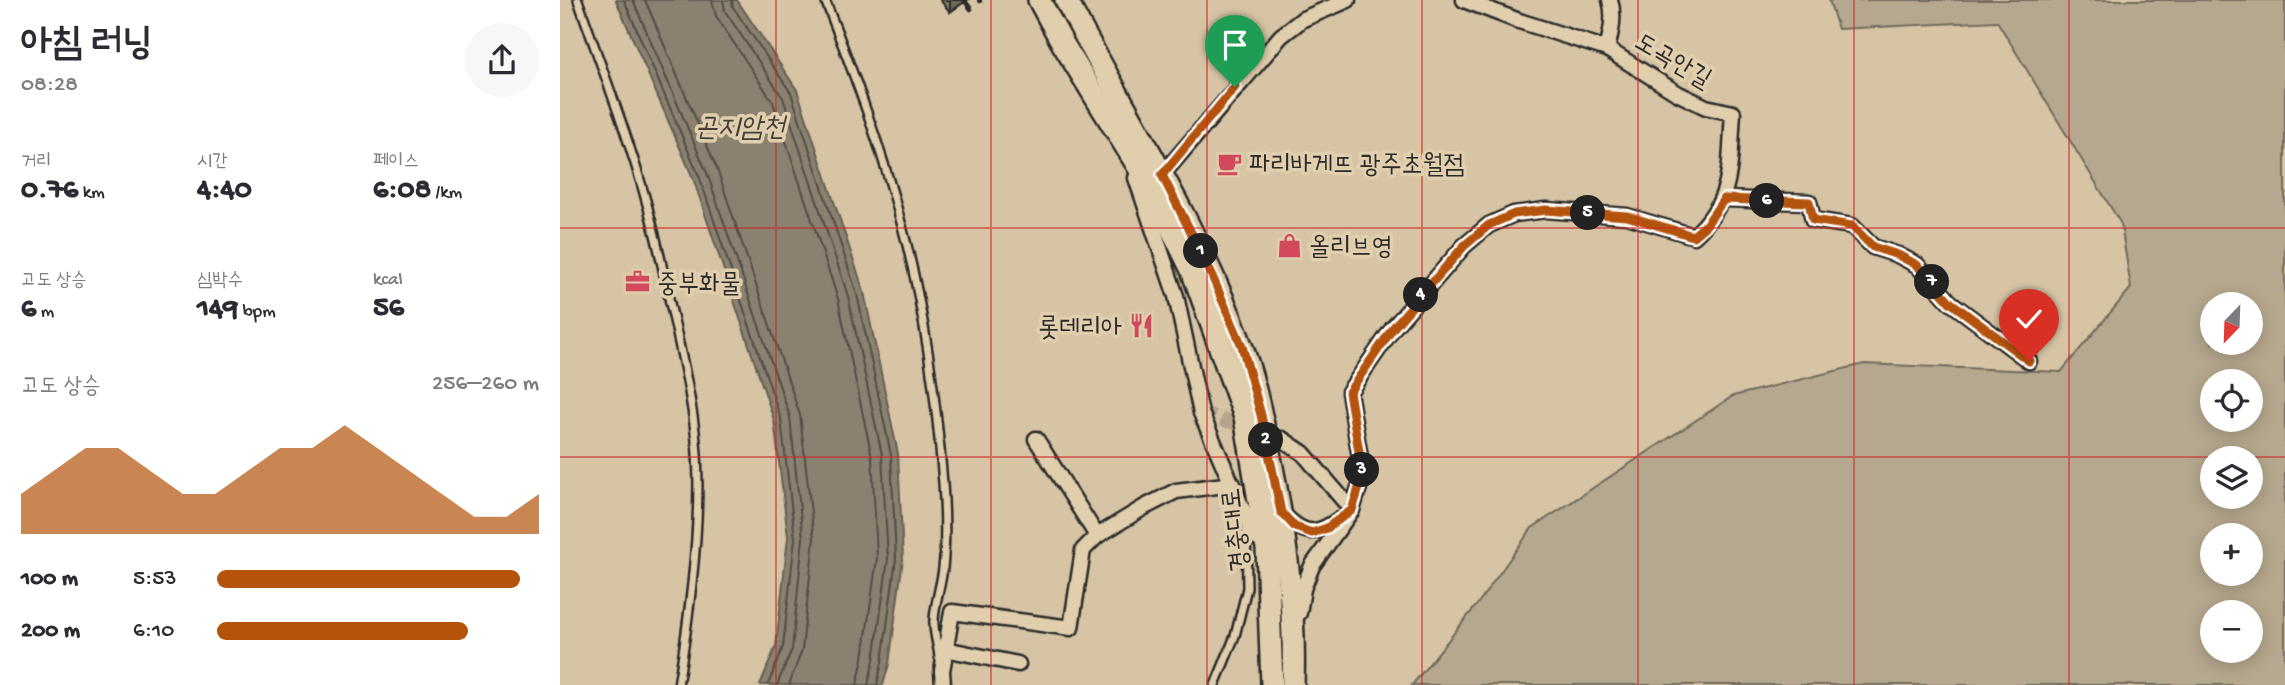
<!DOCTYPE html>
<html lang="ko">
<meta charset="utf-8">
<style>
body{margin:0;font-family:"Gochi Hand","Poor Story",sans-serif;background:#f7f7f7;color:#2b2b33;height:100vh;display:flex;flex-direction:column;font-size:26px;white-space:nowrap}
*{box-sizing:border-box;margin:0}
p{font-size:23px;color:#7c7c81}
.icon{flex:none;width:38px;height:38px;fill:none;stroke:currentColor;stroke-width:2;stroke-linecap:round;stroke-linejoin:round}
.map{position:relative;flex:1;overflow:hidden}
.sheet{display:flex;flex-direction:column;background:#fff;width:560px}
.sheet>*{flex:none}
.needle{width:46px;rotate:203deg}
.fabs{position:absolute;left:1640px;top:292px;display:grid;gap:14px}
.fabs a{display:grid;place-items:center;width:63px;height:63px;border-radius:50%;background:#fff;box-shadow:0 4px 18px #0003;font-size:35px}
.pin{position:absolute;display:grid;place-items:center;width:60px;height:60px;color:#fff;margin:-72px -30px;border-radius:50% 50% 50% 0;rotate:-45deg;box-shadow:0 0 7px #0007}
.pin .icon{rotate:45deg}
.km{position:absolute;width:35px;height:35px;margin:-18px;border-radius:50%;background:#222;color:#fff;font-size:19px;line-height:35px;text-align:center}
.round{display:grid;place-items:center;flex:none;width:74px;height:74px;border-radius:37px;background:#f7f7f7}
.summary{display:flex;align-items:center;justify-content:space-between;height:119px;padding:0 21px}
h1{font-size:38px;font-weight:700;line-height:52px}
.metrics{display:grid;grid-template-columns:repeat(3,1fr);gap:10px;height:119px;padding:7px 21px}
.metrics div{display:grid;align-content:center}
.metrics b{font-size:30px;font-weight:700}
.metrics small{font-size:19px;font-weight:400}
.metrics p{font-size:19px}
.chart{height:196px;padding:14px 21px}
.chart p{display:flex;justify-content:space-between}
.chart svg{width:100%;height:126px;margin-top:7px;fill:#b45309;opacity:.7}
ul{padding:0 21px;list-style:none;font-size:23px}
li{display:grid;grid-template-columns:112px 84px 1fr;align-items:center;height:52px}
li i{height:18px;border-radius:9px;background:#b45309}
main{display:flex;flex:1;min-height:0}
.map>svg:first-child{display:block}
</style>
<main>
<section class="sheet">
<div class="summary"><div><h1>아침 러닝</h1><p>08:28</p></div><a class="round"><svg class="icon" aria-label="share" viewBox="0 0 24 24"><path d="M12 15V3M7 8l5-5 5 5M5 13v7h14v-7"/></svg></a></div>
<div class="metrics">
<div><p>거리</p><b>0.76<small> km</small></b></div>
<div><p>시간</p><b>4:40</b></div>
<div><p>페이스</p><b>6:08<small> /km</small></b></div>
</div>
<div class="metrics">
<div><p>고도 상승</p><b>6<small> m</small></b></div>
<div><p>심박수</p><b>149<small> bpm</small></b></div>
<div><p>kcal</p><b>56</b></div>
</div>
<div class="chart"><p><span>고도 상승</span>256–260 m</p>
<svg viewBox="0 0 160 44" preserveAspectRatio="none"><path d="M0 44V30L10 22L20 14L30 14L40 22L50 30L60 30L70 22L80 14L90 14L100 6L110 14L120 22L130 30L140 38L150 38L160 30V44z"/></svg>
</div>
<ul>
<li><b>100 m</b>5:53<i style="width:94%"></i></li>
<li><b>200 m</b>6:10<i style="width:78%"></i></li>
</ul>
</section>
<div class="map">
<svg width="1725" height="685" viewBox="0 0 1725 685">
<rect width="100%" height="100%" fill="#d6c4a4"/>
<filter id="ink" filterUnits="userSpaceOnUse"><feTurbulence type="fractalNoise" baseFrequency=".0143" numOctaves="2"/><feDisplacementMap in="SourceGraphic" scale="14" xChannelSelector="R" yChannelSelector="G"/><feConvolveMatrix kernelMatrix="1 2 1 2 8 2 1 2 1" color-interpolation-filters="sRGB"/></filter>
<g filter="url(#ink)">
<path fill="#b6a88e" stroke="#706a5c" stroke-width="2" fill-rule="evenodd" d="M1269,0H1725V685H852L916,606L972,528L1173,396L1304,364L1501,372L1571,288L1561,224L1437,21L1278,29ZM1652,304H1690V343H1652ZM1652,382H1690V420H1652ZM1652,458H1690V497H1652ZM1652,536H1690V574H1652ZM1652,612H1690V651H1652Z"/>
<polygon fill="#8b816f" stroke="#655f54" stroke-width="2" points="56,0 177,0 237,90 304,292 338,454 343,559 329,664 323,685 200,685 216,646 228,537 214,420 133,178"/>
<g fill="none" stroke-linecap="round" stroke-linejoin="round">
<g stroke="#514d46" stroke-width="2">
<polyline points="64,0 139,176 221,419 235,538 223,647 208,685"/>
<polyline points="73,0 147,173 230,417 243,538 232,649 217,685"/>
<polyline points="85,0 157,169 240,415 254,539 242,650 229,685"/>
<polyline points="152,0 156,16 213,102 278,299 312,457 317,558 303,658 297,685"/>
<polyline points="163,0 165,11 223,98 288,296 322,455 328,559 314,660 308,685"/>
<polyline points="172,0 173,7 231,93 297,294 331,455 336,559 322,662 317,685"/>
</g>
<polyline stroke="#b4a58c" stroke-width="14" stroke-dasharray="14 7" stroke-linecap="butt" points="641,413 691,428"/>
<defs>
<g id="service">
<path d="M18,0C44,75 74,150 93,227C101,257 106,286 113,316C122,357 132,399 136,441C143,515 130,612 118,685"/>
<path d="M265,0C294,74 322,149 342,226C365,310 376,396 383,483C385,511 386,540 383,568C381,585 375,602 374,620C373,632 378,645 379,657"/>
<polyline points="655,685 675,636 687,588 686,525"/>
</g>
<g id="minor">
<polyline points="904,0 959,21 1047,49"/>
<polyline points="602,175 721,36 743,19 788,0"/>
<polyline points="576,178 616,296 641,413 686,517 695,535 705,546"/>
<polyline points="1164,199 1249,202 1253,220 1292,226 1313,247 1338,255 1357,265 1390,302 1469,361"/>
<polyline points="476,439 537,536"/>
<polyline points="722,439 743,453 792,510"/>
<path d="M721,512C742,534 754,538 779,519"/>
<path d="M739,613L743,589L752,566L792,510L803,475L789,392L833,328L904,246L929,225L954,214L986,210L1067,216L1134,236C1175,199 1169,164 1173,113L1146,107L1117,93L1047,49C1051,33 1055,16 1050,0"/>
<polyline points="385,649 458,664"/>
<polyline points="383,685 382,671 392,612 511,628 523,550 537,536 583,508 616,491 673,484"/>
</g>
<g id="primary">
<polyline points="479,0 503,44 592,189 632,270 685,417 707,548 712,685"/>
<path d="M506,0C566,114 637,224 681,345C693,376 700,411 707,443C724,522 736,604 733,685"/>
</g>
</defs>
<use href="#service" stroke="#2b2b2b" stroke-width="12"/>
<use href="#minor" stroke="#2b2b2b" stroke-width="19"/>
<use href="#primary" stroke="#2b2b2b" stroke-width="26"/>
<use href="#service" stroke="#e1ceac" stroke-width="7"/>
<use href="#minor" stroke="#e1ceac" stroke-width="14"/>
<use href="#primary" stroke="#e1ceac" stroke-width="21"/>
<g stroke="#2b2b2b" stroke-width="4.5">
<polyline points="404,0 411,9"/>
<polyline points="419,0 420,1"/>
</g>
</g>
<polygon fill="#8a7f6d" stroke="#2b2b2b" stroke-width="2" points="380,0 407,0 390,12"/>
<polygon fill="#716859" stroke="#2b2b2b" stroke-width="2" points="390,0 407,0 390,12"/>
</g>
<g fill="none" stroke-linecap="round" stroke-linejoin="round" filter="url(#ink)">
<defs>
<polyline id="route" points="675,87 602,175 646,262 682,346 701,415 721,512 735,527 752,533 767,528 792,510 803,475 789,392 833,328 904,246 929,225 954,214 986,210 1067,216 1133,236 1146,225 1164,199 1249,202 1253,220 1292,226 1313,247 1338,255 1357,265 1390,302 1469,361"/>
</defs>
<use href="#route" stroke="#fff" stroke-width="14"/>
<use href="#route" stroke="#b45309" stroke-width="9"/>
</g>
<path fill="none" stroke="#cd2828" stroke-width="2" stroke-opacity="0.55" d="M216,0V685M431,0V685M647,0V685M862,0V685M1078,0V685M1294,0V685M1509,0V685M0,228H1725M0,457H1725"/>
<defs>
<symbol id="cafe-bare" viewBox="-9 -9 18 18"><path d="M-5.5-4.5H6V0H3Q3 3.5 0 3.5H-2.5Q-5.5 3.5-5.5 0ZM3-3.2v2h1.7v-2ZM-6 4.5H4V6H-6Z" fill="#d1495b" stroke="#e1ceac" stroke-width="2.5" paint-order="stroke"/></symbol>
<symbol id="shop-bare" viewBox="-9 -9 18 18"><path d="M-5-2.5h2.3a2.7 3.5 0 0 1 5.4 0H5L5.5 6h-11ZM-1.5-2.5h3a1.5 2.3 0 0 0-3 0Z" fill="#d1495b" stroke="#e1ceac" stroke-width="2.5" paint-order="stroke"/></symbol>
<symbol id="office-bare" viewBox="-9 -9 18 18"><path d="M-6-3h4V-5.5h4V-3h4V5H-6ZM-1-4.5V-3h2v-1.5ZM-6 0V1H6V0Z" fill="#d1495b" stroke="#e1ceac" stroke-width="2.5" paint-order="stroke"/></symbol>
<symbol id="restaurant-bare" viewBox="-9 -9 18 18"><path d="M-5-6h1v4h1v-4h1v4h1v-4h1v5L-1.5 .5V6h-2V.5L-5-1ZM5-6V6H3V1.5H1.5Q1.5-4 5-6Z" fill="#d1495b" stroke="#e1ceac" stroke-width="2.5" paint-order="stroke"/></symbol>
</defs>
<g fill-rule="evenodd">
<use href="#cafe-bare" x="652" y="146" width="35" height="35"/>
<use href="#shop-bare" x="712" y="228" width="35" height="35"/>
<use href="#office-bare" x="60" y="264" width="35" height="35"/>
<use href="#restaurant-bare" x="564" y="308" width="35" height="35"/>
</g>
<g text-anchor="middle" stroke-width="7" stroke-linejoin="round" paint-order="stroke">
<g font-size="26" fill="#2b2b2b" stroke="#e1ceac">
<text transform="translate(1114 59) rotate(30)" y="9">도곡안길</text>
<text transform="translate(674 530) rotate(-97)" y="9">경충대로</text>
</g>
<g font-size="26" fill="#2b2b2b" stroke="#e1ceac" text-anchor="start">
<text x="689" y="172">파리바게뜨 광주초월점</text>
<text x="749" y="254">올리브영</text>
<text x="97" y="291">중부화물</text>
<text x="562" y="335" text-anchor="end">롯데리아</text>
</g>
<g font-size="28" font-style="italic" fill="#43403c" stroke="#e1ceac">
<text x="180" y="135">곤지암천</text>
</g>
</g>
</svg>
<div class="fabs">
<a><svg class="needle" viewBox="-14 -14 28 28"><path d="M0-13l5 13h-10z" fill="#e53935"/><path d="M0 13l5-13h-10z" fill="#7c7c81"/></svg></a>
<a><svg class="icon" aria-label="locate" viewBox="0 0 24 24"><circle cx="12" cy="12" r="6"/><path d="M12 2v4M12 18v4M2 12h4M18 12h4"/></svg></a>
<a><svg class="icon" aria-label="layers" viewBox="0 0 24 24"><path d="M12 4l9 5-9 5-9-5zM3 14l9 5 9-5"/></svg></a>
<a>+</a>
<a>−</a>
</div>
<div class="pin" style="left:675px;top:87px;background:#1e9e55"><svg class="icon" aria-label="arrive" viewBox="0 0 24 24"><path d="M6 21V4h12l-3 4 3 4H6"/></svg></div>
<div class="pin" style="left:1469px;top:361px;background:#d93025"><svg class="icon" aria-label="check" viewBox="0 0 24 24"><path d="M5 12l5 5 9-10"/></svg></div>
<b class="km" style="left:641px;top:251px">1</b>
<b class="km" style="left:706px;top:440px">2</b>
<b class="km" style="left:802px;top:470px">3</b>
<b class="km" style="left:861px;top:295px">4</b>
<b class="km" style="left:1028px;top:213px">5</b>
<b class="km" style="left:1207px;top:201px">6</b>
<b class="km" style="left:1372px;top:282px">7</b>
</div>
</main>
